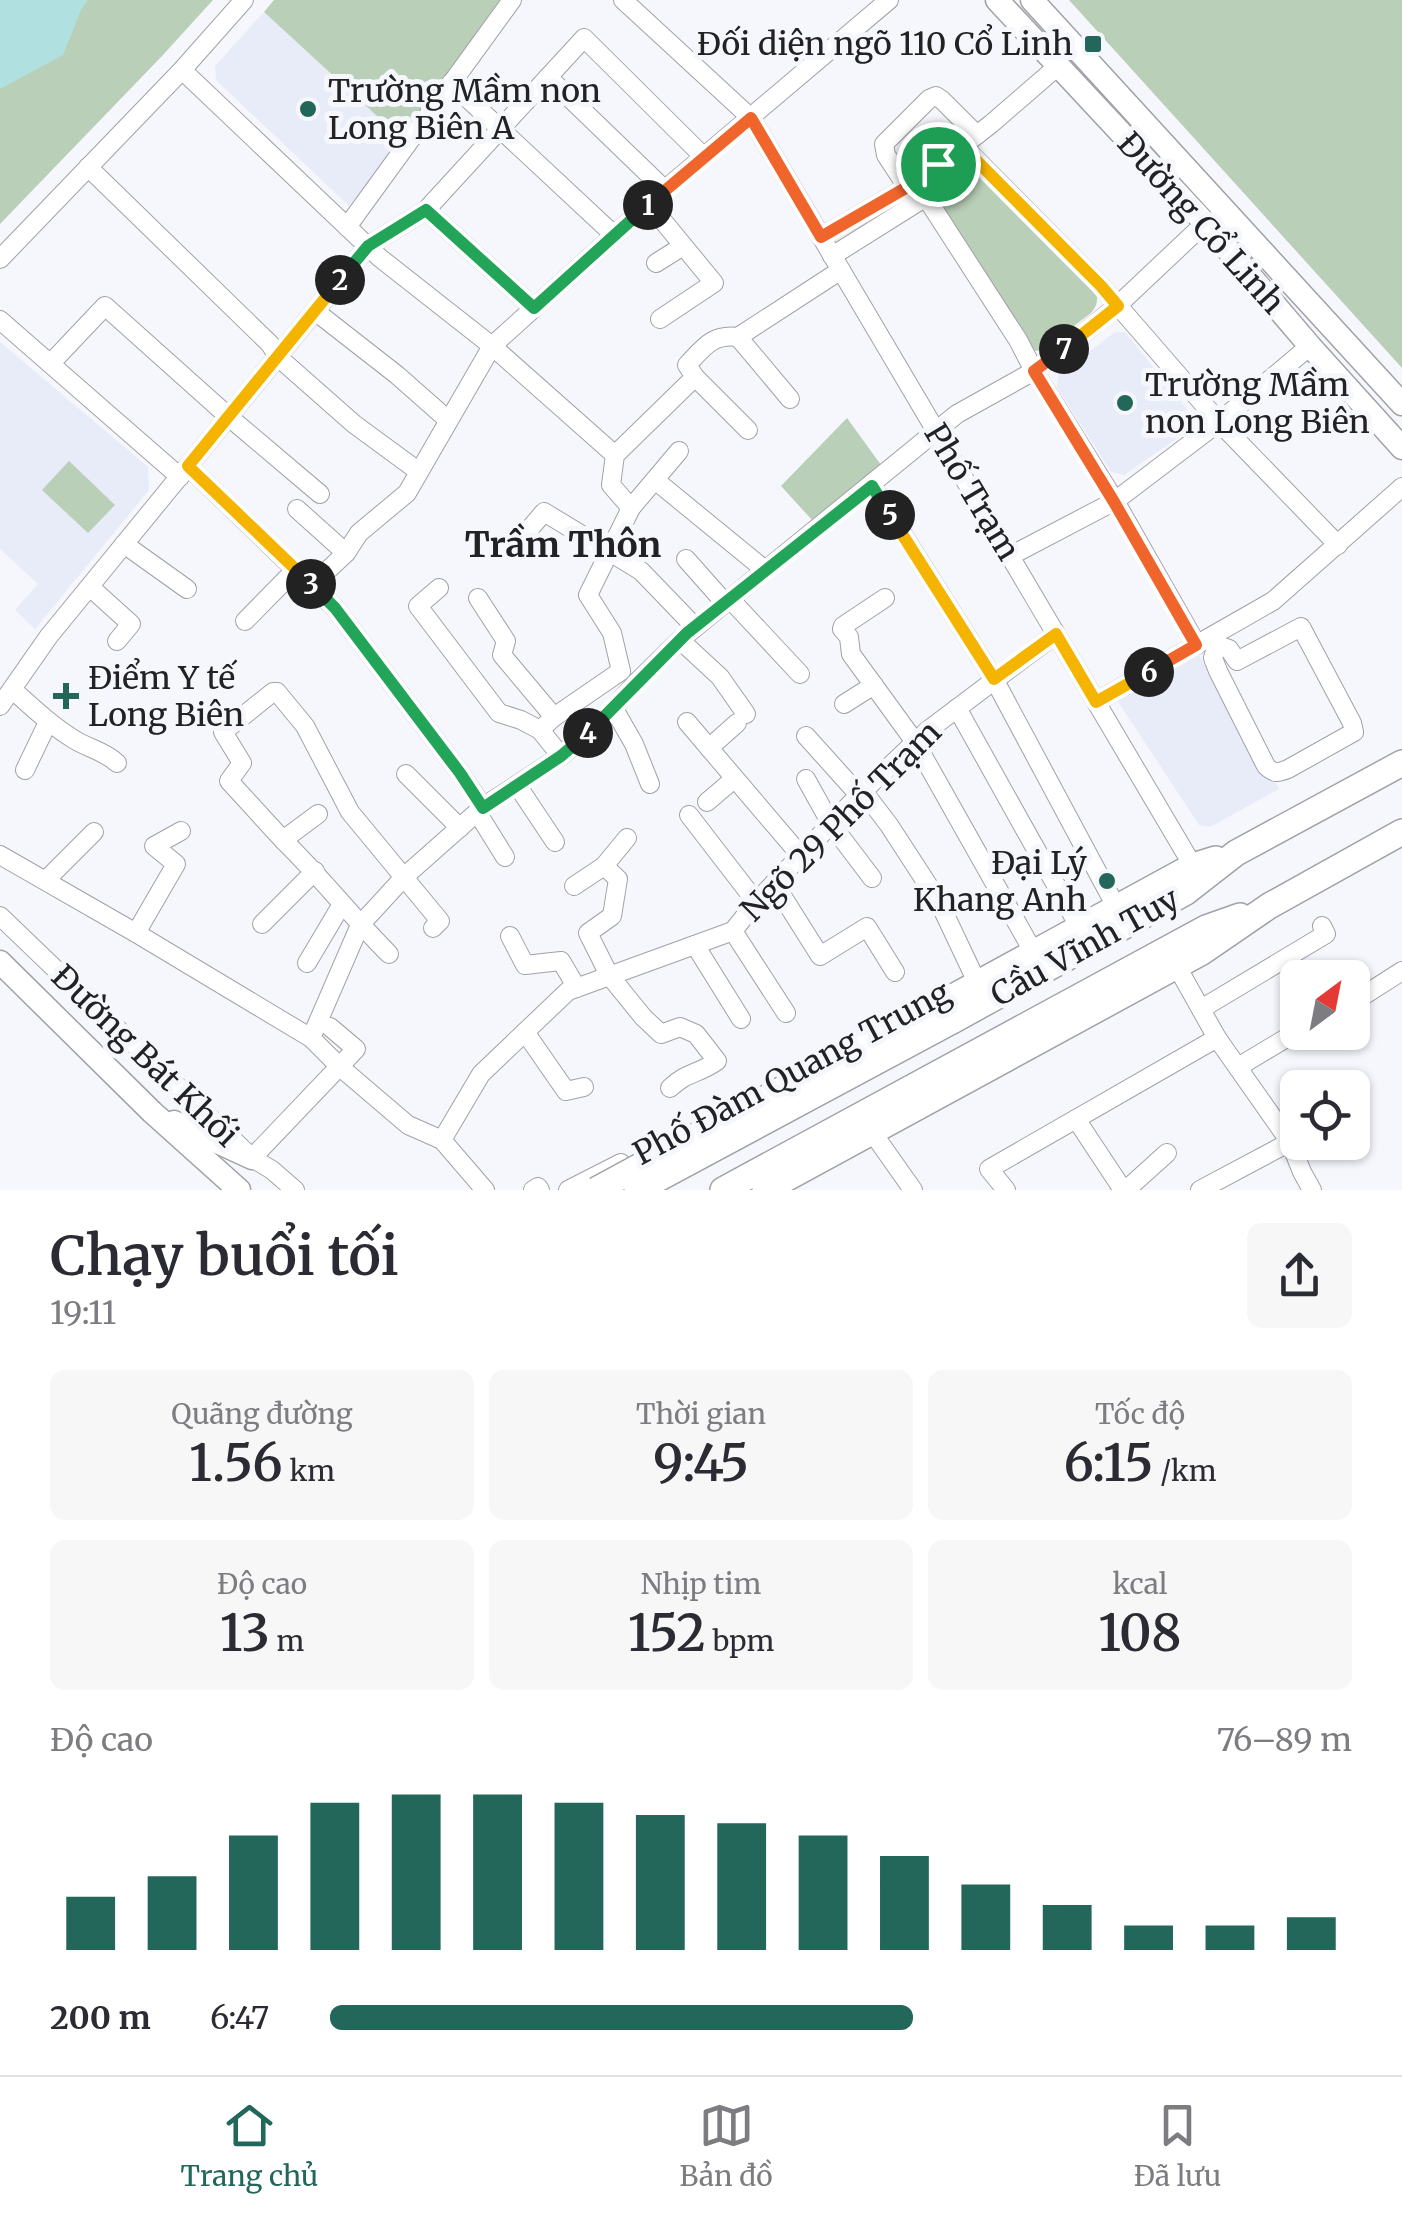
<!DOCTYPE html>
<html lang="vi">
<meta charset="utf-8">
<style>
body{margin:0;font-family:Merriweather,serif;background:#f7f7f7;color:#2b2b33;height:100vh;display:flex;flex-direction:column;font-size:38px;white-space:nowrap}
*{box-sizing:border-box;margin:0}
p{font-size:32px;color:#7c7c81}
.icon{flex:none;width:55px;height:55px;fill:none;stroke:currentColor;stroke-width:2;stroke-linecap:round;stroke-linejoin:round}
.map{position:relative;height:1190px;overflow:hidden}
.panel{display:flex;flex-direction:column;background:#fff;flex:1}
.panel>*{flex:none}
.needle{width:65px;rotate:32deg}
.controls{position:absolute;left:1280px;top:960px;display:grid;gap:20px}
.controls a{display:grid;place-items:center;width:90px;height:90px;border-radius:15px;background:#fff;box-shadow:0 2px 8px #0004;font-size:50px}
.pin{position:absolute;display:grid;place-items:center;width:85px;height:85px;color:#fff;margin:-42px;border:5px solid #fff;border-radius:50%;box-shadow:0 2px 10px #0007}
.km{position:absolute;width:50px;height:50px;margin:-25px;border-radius:50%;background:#222;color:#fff;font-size:28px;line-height:50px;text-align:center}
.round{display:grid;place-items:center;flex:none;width:105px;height:105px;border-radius:15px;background:#f7f7f7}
.overview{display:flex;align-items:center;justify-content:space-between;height:170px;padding:0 50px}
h1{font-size:55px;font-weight:600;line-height:75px}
.figures{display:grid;grid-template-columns:repeat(3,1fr);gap:15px;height:170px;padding:10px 50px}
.figures div{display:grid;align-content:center;border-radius:15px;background:#f7f7f7;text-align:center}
.figures b{font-size:50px;font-weight:600}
.figures small{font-size:28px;font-weight:400}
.figures p{font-size:28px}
.chart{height:280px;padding:20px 50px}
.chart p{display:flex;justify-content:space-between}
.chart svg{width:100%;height:180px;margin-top:10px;stroke:#226759;stroke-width:6}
ul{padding:0 50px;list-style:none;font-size:32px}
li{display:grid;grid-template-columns:160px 120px 1fr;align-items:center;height:75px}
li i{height:25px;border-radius:12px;background:#226759}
.tab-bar{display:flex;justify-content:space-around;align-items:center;height:140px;border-top:2px solid #e1e1e2;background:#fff;font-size:28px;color:#7c7c81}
.tab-bar a{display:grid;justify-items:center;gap:5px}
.tab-bar .current{color:#226759}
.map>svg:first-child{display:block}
</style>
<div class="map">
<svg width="1402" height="1190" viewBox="0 0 1402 1190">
<rect width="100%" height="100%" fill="#f6f7fc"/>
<g fill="#e8ebf8">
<polygon points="264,12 402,139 349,206 216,80 215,66"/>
<polygon points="1115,332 1125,332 1195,419 1192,428 1124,475 1111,472 1057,387 1058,376"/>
<polygon points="0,342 148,467 149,490 35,629 15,610 38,584 0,549"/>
<polygon points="1199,655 1279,789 1210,827 1199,825 1117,700"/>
</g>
<g fill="#b9cfb7">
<polygon points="0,0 213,0 162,56 0,224"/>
<polygon points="274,0 514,0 402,139 264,12"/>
<polygon points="1069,0 1402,0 1402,368"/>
<path d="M971,160L1094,285C1098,297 1099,303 1091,313L1045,348L1037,351L1029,349L933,198V188L966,162Z"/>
<polygon points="847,418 881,465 813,521 781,486"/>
<polygon points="69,461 115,505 88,533 42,490"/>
</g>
<polygon fill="#b0e0e0" points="0,0 88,0 81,10 63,55 0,89"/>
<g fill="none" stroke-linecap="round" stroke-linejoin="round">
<defs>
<g id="minor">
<polyline points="623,0 751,118 1193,866"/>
<polyline points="182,70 380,258 492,346 615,455"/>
<polyline points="548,77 665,190"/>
<polyline points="451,83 614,235"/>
<polyline points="963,146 1101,286 1219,422 1338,545"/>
<polyline points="88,167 270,344 278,357 354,424 418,471"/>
<polyline points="916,182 1018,340 1034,371 1115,501 1197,645"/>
<polyline points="907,187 886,155 884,144 929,99 936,96 942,100 977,135"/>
<polyline points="649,204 714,283 660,319"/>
<polyline points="426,210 534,308"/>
<polyline points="347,227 512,0"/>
<polyline points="821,237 916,182 991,124 1058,66"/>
<polyline points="832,256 926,197"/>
<polyline points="0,259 182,70 244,0"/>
<polyline points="656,263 683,246"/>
<polyline points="315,311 397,375 448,420"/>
<polyline points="0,320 180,477"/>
<polyline points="738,337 790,399"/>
<polyline points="51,363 105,306 229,417 320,494"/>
<polyline points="695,377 748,430"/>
<polyline points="188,466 335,608 460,773 483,807"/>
<polyline points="655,480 765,570"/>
<polyline points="872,486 994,679 1113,901"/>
<polyline points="631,508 679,451"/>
<polyline points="297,509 346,553"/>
<polyline points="522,538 544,512 641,571 695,627"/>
<polyline points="124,544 187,589"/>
<polyline points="1010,556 1115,501 1219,422 1310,346"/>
<polyline points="686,559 725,603"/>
<polyline points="312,585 346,553 359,533 407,493 492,346 661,193 889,0"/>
<polyline points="90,587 131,624 117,641"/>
<polyline points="439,588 418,606 499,713 521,720 540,730 561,756"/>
<polyline points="478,598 506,641 502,655 554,717"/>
<polyline points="885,598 843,626 842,629 849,637 851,654 915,742 1030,946"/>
<polyline points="730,599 800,674"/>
<polyline points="245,621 296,569"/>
<path d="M1213,637L1217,645L1213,658L1218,671L1266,766C1274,774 1278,773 1288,769L1354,732L1352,723L1301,627L1237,661L1229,649L1217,645"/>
<polyline points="680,640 720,677 746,714"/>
<path d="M13,690C33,708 52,726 75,740C90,749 104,751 117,763"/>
<polyline points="1096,702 1273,601 1402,487"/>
<polyline points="844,704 874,685"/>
<polyline points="0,706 49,636 368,246 426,210 584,38 704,157"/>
<polyline points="957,708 1076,921"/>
<polyline points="614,709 634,744 650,784"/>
<polyline points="687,722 801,856"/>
<path d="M540,730L554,717L621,671L612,633L588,595L631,508L611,485L615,455L695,377L687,365C704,347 712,334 738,337L841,270"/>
<polyline points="806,736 859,795"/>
<polyline points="709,748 737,723"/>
<polyline points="25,770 48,722"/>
<polyline points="406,774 460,828"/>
<polyline points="806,779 831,824 872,878"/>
<polyline points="517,785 555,842"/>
<polyline points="863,791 889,825 939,902 974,976"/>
<polyline points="707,802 734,779"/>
<polyline points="477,812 505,857"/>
<polyline points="318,814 283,840 229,781 242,763 223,732 273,692 277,692 305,726 350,812 440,921 433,928"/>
<polyline points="689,815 756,902"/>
<path d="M283,840C320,876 352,917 389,954"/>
<polyline points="0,855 136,933 311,1038 340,1067 408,1125 442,1140 485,1190"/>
<path d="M604,866L618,879L612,916L588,933L609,975L643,1017L661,1034L680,1027L696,1034L717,1061C697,1075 688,1071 670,1088"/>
<polyline points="46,880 94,832"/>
<polyline points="774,883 820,956 867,927 895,972"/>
<polyline points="574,886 604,866 627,838"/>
<polyline points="0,916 252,1158 272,1170 295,1190"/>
<polyline points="262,924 315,871"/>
<polyline points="733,931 786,1013"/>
<polyline points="136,933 176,864 154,846 181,831"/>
<polyline points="510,936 525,965 561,961 577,988"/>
<polyline points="695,945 741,1019"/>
<polyline points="307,963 342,904"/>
<polyline points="1180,972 1217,1038 1290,1142 1302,1172 1312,1190"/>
<polyline points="1352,1003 1402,971"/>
<polyline points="1201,1009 1326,934 1322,926"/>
<polyline points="525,1032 566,1091 584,1087"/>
<polyline points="311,1038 360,925 405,876 483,807 561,756 598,725 636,683 680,640 725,603 957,414 1034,371 1072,343 1117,306 1205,223"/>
<polyline points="1238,1067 1298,1031"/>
<polyline points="1076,1119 1123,1190"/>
<polyline points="877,1139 913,1190"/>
<polyline points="442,1140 481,1074 568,991 733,931 756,902 859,795 927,731 1056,634"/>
<polyline points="252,1158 356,1049 330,1027"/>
<polyline points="533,1190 538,1187 540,1190"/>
<polyline points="568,1190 621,1163"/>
<polyline points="1006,1190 989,1169 1217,1038"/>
<polyline points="1126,1190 1167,1153"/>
<polyline points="1200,1190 1290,1142"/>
</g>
<g id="major">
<polyline points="997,0 1205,223 1310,346 1402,448"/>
<polyline points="1032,0 1402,404"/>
<polyline points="0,962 152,1112 239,1190"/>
<polyline points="174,1122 252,1158"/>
</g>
<g id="highway">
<polyline points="942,1003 1193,866 1216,859"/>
<polyline points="952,1021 1186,892 1236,853 1402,763"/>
<polyline points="723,1190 1206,928 1240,916"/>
<polyline points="765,1190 1202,952 1269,906 1402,832"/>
</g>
</defs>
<use href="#minor" stroke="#a1a2a7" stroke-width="20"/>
<use href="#major" stroke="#a1a2a7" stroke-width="25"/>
<use href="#highway" stroke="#a1a2a7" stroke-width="28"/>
<use href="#minor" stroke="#fff" stroke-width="18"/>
<use href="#major" stroke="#fff" stroke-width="22"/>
<use href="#highway" stroke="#fff" stroke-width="25"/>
<defs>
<g id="highway-bridge">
<polyline points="596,1190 942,1003"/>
<polyline points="637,1190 952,1021"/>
</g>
</defs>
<use href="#highway-bridge" stroke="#a1a2a7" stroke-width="28" stroke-linecap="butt"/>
<use href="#highway-bridge" stroke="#fff" stroke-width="25"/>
</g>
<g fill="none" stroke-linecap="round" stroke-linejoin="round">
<defs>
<polyline id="split-1" points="648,205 751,118 821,237 916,182 938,164"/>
<polyline id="split-2" points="340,280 368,246 426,210 534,308 648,205"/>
<polyline id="split-3" points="311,584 188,466 340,280"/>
<polyline id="split-4" points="311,584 335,608 460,773 483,808 561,756 588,733"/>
<polyline id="split-5" points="588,733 687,633 872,486 890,515"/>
<polyline id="split-6" points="890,515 994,679 1056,634 1096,702 1149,672"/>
<polyline id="split-7" points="1064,349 1034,371 1114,502 1196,645 1149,672"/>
<polyline id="split-8" points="938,164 962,146 1101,286 1118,306 1064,349"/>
</defs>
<use href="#split-1" stroke="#fff" stroke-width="20"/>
<use href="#split-2" stroke="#fff" stroke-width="20"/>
<use href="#split-3" stroke="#fff" stroke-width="20"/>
<use href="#split-4" stroke="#fff" stroke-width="20"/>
<use href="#split-5" stroke="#fff" stroke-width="20"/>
<use href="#split-6" stroke="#fff" stroke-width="20"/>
<use href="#split-7" stroke="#fff" stroke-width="20"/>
<use href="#split-8" stroke="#fff" stroke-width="20"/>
<use href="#split-1" stroke="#f0652b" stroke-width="12"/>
<use href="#split-2" stroke="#22a559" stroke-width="12"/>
<use href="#split-3" stroke="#f5b400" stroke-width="12"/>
<use href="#split-4" stroke="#22a559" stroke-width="12"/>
<use href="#split-5" stroke="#22a559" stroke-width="12"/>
<use href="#split-6" stroke="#f5b400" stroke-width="12"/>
<use href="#split-7" stroke="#f0652b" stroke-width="12"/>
<use href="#split-8" stroke="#f5b400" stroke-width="12"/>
</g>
<g fill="#226759" stroke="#f6f7fc" stroke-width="4">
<rect x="1083" y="34" width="20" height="20" rx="5"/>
<circle cx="308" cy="109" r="10"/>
<circle cx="1125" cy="403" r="10"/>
<path d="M61 681h10v10h10v10h-10v10h-10v-10h-10v-10h10z"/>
<circle cx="1107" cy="881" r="10"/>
</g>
<g text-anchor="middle" stroke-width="10" stroke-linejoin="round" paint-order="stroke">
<g font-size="32" fill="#222224" stroke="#f6f7fc" text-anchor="start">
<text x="1073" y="55" text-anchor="end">Đối diện ngõ 110 Cổ Linh</text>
<text x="328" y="102">Trường Mầm non<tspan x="328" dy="37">Long Biên A</tspan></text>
<text x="1145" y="396">Trường Mầm<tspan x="1145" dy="37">non Long Biên</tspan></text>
<text x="88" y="689">Điểm Y tế<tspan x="88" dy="37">Long Biên</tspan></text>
<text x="1087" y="874" text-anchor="end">Đại Lý<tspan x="1087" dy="37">Khang Anh</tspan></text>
</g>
<g font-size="32" fill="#222224" stroke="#f6f7fc">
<text transform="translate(1201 223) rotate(48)" y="11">Đường Cổ Linh</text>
<text transform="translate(972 492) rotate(59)" y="11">Phố Trạm</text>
<text transform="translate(841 821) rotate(-45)" y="11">Ngõ 29 Phố Trạm</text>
<text transform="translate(1085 947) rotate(-29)" y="11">Cầu Vĩnh Tuy</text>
<text transform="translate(145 1056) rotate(44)" y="11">Đường Bát Khối</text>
<text transform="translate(792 1073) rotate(-28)" y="11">Phố Đàm Quang Trung</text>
</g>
<g font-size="35" font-weight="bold" fill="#222224" stroke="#f6f7fc">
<text x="563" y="557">Trầm Thôn</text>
</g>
</g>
</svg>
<div class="controls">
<a><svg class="needle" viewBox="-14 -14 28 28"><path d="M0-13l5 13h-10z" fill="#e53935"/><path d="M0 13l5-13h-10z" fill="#7c7c81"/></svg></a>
<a><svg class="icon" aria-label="locate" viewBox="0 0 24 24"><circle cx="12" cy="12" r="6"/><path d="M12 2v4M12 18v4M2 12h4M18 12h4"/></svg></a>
</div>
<div class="pin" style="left:938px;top:164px;background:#1e9e55"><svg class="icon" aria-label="arrive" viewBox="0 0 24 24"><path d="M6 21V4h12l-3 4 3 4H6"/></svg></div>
<b class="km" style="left:648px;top:205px">1</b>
<b class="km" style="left:340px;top:280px">2</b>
<b class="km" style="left:311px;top:584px">3</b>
<b class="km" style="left:588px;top:733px">4</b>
<b class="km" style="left:890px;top:515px">5</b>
<b class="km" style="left:1149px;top:672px">6</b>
<b class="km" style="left:1064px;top:349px">7</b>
</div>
<section class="panel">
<div class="overview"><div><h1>Chạy buổi tối</h1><p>19:11</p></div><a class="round"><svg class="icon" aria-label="share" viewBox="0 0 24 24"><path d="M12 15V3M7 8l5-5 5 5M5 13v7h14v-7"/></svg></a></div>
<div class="figures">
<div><p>Quãng đường</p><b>1.56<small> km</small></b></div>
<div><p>Thời gian</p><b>9:45</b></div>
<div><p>Tốc độ</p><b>6:15<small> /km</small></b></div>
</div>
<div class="figures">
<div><p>Độ cao</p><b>13<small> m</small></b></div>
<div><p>Nhịp tim</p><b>152<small> bpm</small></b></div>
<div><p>kcal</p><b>108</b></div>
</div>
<div class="chart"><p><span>Độ cao</span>76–89 m</p>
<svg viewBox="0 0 160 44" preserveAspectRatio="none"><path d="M5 44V31M15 44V26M25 44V16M35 44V8M45 44V6M55 44V6M65 44V8M75 44V11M85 44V13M95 44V16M105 44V21M115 44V28M125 44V33M135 44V38M145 44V38M155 44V36"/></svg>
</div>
<ul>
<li><b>200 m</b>6:47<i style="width:57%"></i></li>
</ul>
</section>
<nav class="tab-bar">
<a class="current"><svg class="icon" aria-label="home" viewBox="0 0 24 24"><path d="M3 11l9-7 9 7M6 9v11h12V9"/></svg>Trang chủ</a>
<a><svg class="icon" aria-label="map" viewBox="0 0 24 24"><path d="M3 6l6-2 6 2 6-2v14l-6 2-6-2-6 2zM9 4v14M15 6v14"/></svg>Bản đồ</a>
<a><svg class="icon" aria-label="saved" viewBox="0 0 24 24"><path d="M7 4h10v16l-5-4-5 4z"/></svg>Đã lưu</a>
</nav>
